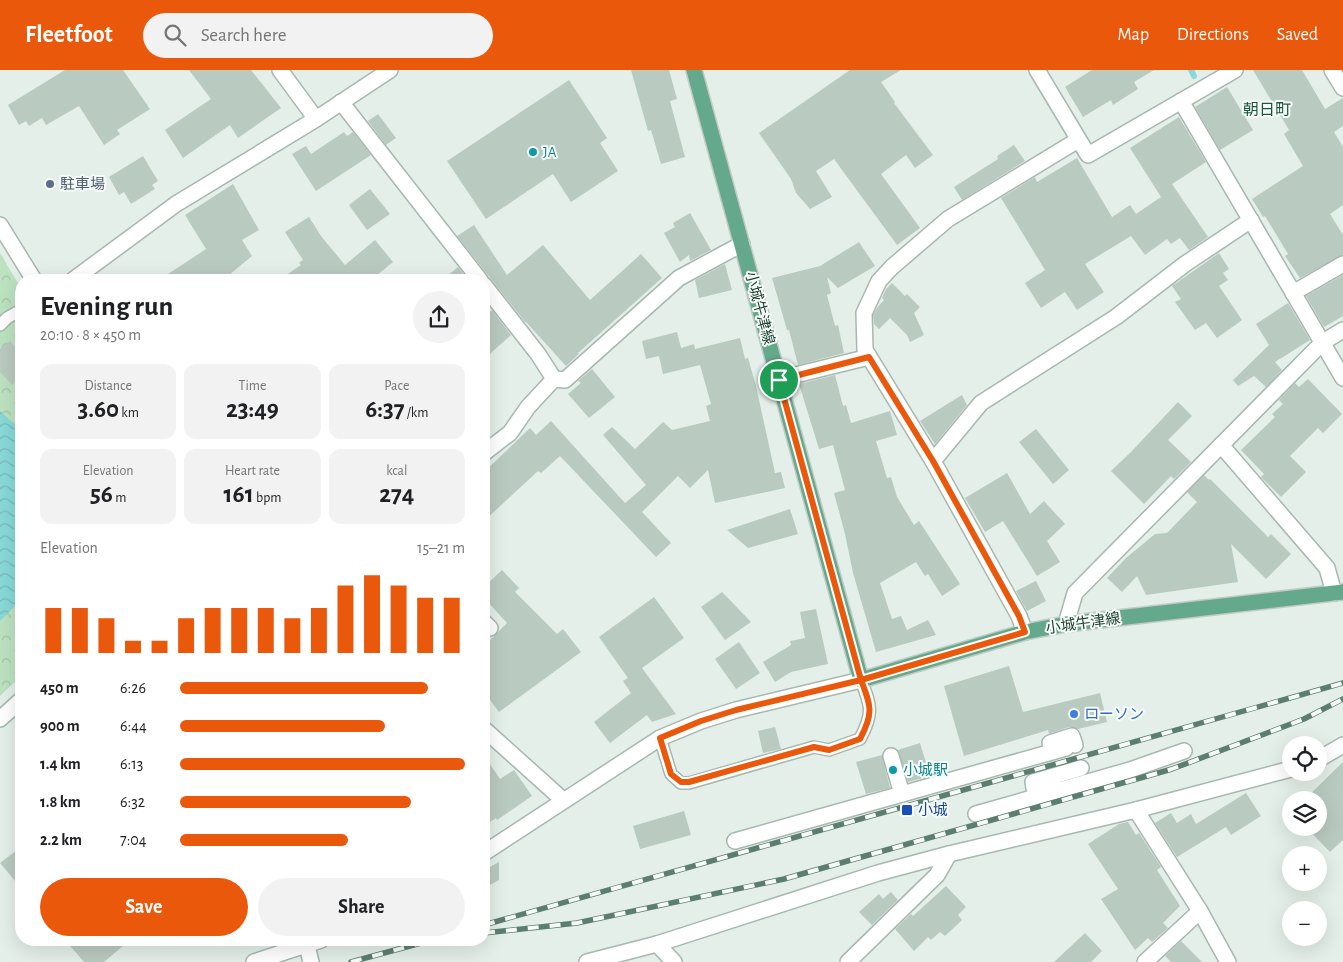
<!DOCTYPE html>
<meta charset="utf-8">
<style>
body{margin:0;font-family:"Alegreya Sans","Noto Sans JP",sans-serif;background:#f2f2f2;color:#202124;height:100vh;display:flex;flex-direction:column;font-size:19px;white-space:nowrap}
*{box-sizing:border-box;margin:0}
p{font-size:16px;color:#757577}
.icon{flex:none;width:28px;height:28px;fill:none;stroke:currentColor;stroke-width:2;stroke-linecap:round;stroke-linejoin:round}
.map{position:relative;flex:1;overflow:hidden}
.panel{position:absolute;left:15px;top:204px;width:475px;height:672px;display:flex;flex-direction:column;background:#fff;border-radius:20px;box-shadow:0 5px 20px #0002}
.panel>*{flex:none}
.controls{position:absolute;left:1282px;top:666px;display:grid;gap:10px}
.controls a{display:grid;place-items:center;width:45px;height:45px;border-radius:50%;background:#fff;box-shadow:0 5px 20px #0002;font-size:25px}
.pin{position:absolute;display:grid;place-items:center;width:42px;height:42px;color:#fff;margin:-21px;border:2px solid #fff;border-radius:50%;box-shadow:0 1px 5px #0007}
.round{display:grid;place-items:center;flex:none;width:52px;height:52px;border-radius:26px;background:#f2f2f2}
.summary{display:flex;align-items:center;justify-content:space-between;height:85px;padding:0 25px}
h1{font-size:28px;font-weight:600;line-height:38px}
.figures{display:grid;grid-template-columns:repeat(3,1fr);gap:8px;height:85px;padding:5px 25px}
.figures div{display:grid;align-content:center;border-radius:12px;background:#f2f2f2;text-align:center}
.figures b{font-size:25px;font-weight:600}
.figures small{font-size:14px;font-weight:400}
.figures p{font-size:14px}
.chart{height:140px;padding:10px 25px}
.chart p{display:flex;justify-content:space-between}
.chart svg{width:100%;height:90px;margin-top:5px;stroke:#ea580c;stroke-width:6}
.action{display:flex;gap:10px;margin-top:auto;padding:10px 25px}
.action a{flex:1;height:58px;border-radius:30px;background:#ea580c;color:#fff;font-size:20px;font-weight:600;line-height:58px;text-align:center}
.action a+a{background:#f2f2f2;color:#202124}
ul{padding:0 25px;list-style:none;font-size:16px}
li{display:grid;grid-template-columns:80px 60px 1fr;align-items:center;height:38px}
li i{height:12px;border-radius:6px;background:#ea580c}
header{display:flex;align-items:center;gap:30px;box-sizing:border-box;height:70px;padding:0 25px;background:#ea580c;color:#fff}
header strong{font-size:24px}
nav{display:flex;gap:28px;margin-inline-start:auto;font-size:18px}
.search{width:350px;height:45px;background:#f2f2f2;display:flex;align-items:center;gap:12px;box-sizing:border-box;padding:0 18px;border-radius:28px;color:#757577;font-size:19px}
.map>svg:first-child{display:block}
</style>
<header>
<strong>Fleetfoot</strong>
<div class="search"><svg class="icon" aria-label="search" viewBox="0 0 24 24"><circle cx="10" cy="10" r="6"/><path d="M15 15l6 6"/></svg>Search here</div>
<nav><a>Map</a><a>Directions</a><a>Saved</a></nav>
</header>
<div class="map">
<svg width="1343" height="892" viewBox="0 0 1343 892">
<defs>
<pattern id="park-crowns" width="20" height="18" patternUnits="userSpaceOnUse" patternTransform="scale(1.25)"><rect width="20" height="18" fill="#bce2c0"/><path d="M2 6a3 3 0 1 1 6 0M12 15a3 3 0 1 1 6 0" fill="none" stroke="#a1c3a6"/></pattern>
<pattern id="water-waves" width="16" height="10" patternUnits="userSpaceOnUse" patternTransform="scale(1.25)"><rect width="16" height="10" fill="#88d9d8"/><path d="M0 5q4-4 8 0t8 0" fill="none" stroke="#75bbba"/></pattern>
</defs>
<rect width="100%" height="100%" fill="#e4efe9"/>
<polygon fill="url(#park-crowns)" points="0,183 21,218 21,606 0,626"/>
<polygon fill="url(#water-waves)" points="0,341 21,360 21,530 0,551"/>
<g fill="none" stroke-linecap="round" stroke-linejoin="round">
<polyline stroke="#88d9d8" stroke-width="6" points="1191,0 1194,6"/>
</g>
<g fill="#b9cac1">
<polygon points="65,0 123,0 150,39 117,60 120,64 104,75 79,36 46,55 42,48 29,56 26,51 19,55 8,35"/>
<polygon points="189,0 251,0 281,38 238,68 230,55 183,88 165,60 211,29"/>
<polygon points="631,0 669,0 677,29 670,31 685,87 661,94 651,60 648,61"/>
<polygon points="850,0 901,0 881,12 895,32 894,33 933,85 915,98 906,85 881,104 920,158 897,175 834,89 816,101 832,127 810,139 796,123 791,109 759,63"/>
<polygon points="1092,0 1154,0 1134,12 1138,19 1113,35 1111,30 1083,47 1065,17"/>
<polygon points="1253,0 1302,0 1325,39 1343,28 1343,56 1334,62 1343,77 1343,135 1330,144 1343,165 1343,185 1300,208 1285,186 1288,184 1265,146 1263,147 1252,129 1303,96 1284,64 1289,60"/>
<polygon points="569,10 607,68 600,73 618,101 571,132 553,104 486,149 447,91"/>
<polygon points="1227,17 1253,60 1220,80 1195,37"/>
<polygon points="378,44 396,68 386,75 368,51"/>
<polygon points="1179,47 1206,92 1172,114 1208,167 1189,180 1180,168 1171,174 1167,169 1145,185 1131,166 1085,194 1104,222 1077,240 1065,222 1041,238 1025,213 1045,200 1001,128 1035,107 1037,112 1077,88 1112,147 1130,135 1136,144 1161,127 1130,78"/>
<polygon points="344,62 347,66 353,62 371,85 316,121 292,84 306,76 311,84"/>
<polygon points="1014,75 1025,91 962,130 954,117 998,89 997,86"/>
<polygon points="143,86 158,111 152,115 155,119 131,134 124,122 119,125 109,107"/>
<polygon points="233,114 259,160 242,170 252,186 223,210 159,210 206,179 185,145"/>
<polygon points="370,119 390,144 367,160 349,135"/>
<polygon points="690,143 711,180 690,191 689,185 680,192 664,163 675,157 673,153"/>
<polygon points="309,147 321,166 345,195 375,170 393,192 371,210 279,210 301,195 299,193 303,190 285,162"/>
<polygon points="474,155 507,205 543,175 590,230 641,184 662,208 578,283 579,284 575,287 577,286 566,296 526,252 525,252 457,166"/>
<polygon points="859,172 875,196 838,218 827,207 831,223 827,225 835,256 838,255 844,283 798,295 789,260 787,260 772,208 820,196"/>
<polygon points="1219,183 1229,199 1223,203 1228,210 1219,216 1242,250 1217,268 1206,253 1195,260 1175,232 1181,229 1172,216"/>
<polygon points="725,194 732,220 699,228 695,210"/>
<polygon points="458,197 468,210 442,210"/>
<polygon points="1343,205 1343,246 1324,257 1306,226"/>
<polygon points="892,213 905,226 907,224 920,237 914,243 924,265 910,272 907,265 890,248 879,259 874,254 873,245 877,238 884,230 882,228 886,219"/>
<polygon points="1288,233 1310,270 1275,292 1282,300 1266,317 1254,306 1238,316 1233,310 1269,275 1256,254"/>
<polygon points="492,240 511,265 484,289 484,247"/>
<polygon points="677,262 681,278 694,274 695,279 740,268 745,289 748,288 756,316 775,403 781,402 785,418 715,433 708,400 690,418 678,406 642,442 671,473 656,487 560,386 541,403 538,401 484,451 484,402 530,358 536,365 551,351 625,433 646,415 603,365 612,357 635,379 663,352 672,360 710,351 706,336 711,334 700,295 663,304 659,286 646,289 642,271"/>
<polygon points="10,271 21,284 21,306 12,315 0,302 0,279"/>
<polygon points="592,299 615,327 589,348 568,324 581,313 578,311"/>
<polygon points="835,305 843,336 846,335 851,353 890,341 897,365 876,371 887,408 891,407 897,427 914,455 919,451 960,514 942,526 928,504 925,506 916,492 880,513 892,549 901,546 907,560 928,550 936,565 876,582 853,503 845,464 834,423 845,420 833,375 819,379 799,314"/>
<polygon points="1308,309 1342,344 1323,363 1318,358 1290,386 1306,402 1281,427 1261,407 1264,404 1241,380 1275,347 1272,344 1283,334 1279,330 1295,313 1299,317"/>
<polygon points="962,325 967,335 935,374 920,351"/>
<polygon points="1178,332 1192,346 1168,370 1191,392 1174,409 1171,406 1144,434 1111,401 1131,382"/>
<polygon points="1036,359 1069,400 1053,414 1019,372"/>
<polygon points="1007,403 1030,444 1044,431 1065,454 1047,471 1060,492 1037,506 1003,451 985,462 965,428"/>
<polygon points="1204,405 1209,410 1210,409 1268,467 1271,464 1291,484 1266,509 1231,474 1238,512 1146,525 1137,506 1122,522 1107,508 1126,488 1155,464 1167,463 1197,432 1187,422"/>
<polygon points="790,439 798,464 748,478 727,460"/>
<polygon points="502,500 519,518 515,522 557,564 563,559 581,582 499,642 484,622 484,576 507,553 484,528 484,517"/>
<polygon points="1036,511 1046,531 1027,541 1016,521"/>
<polygon points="722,522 751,552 725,570 701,537"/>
<polygon points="654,527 684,568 642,598 676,644 652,652 647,645 610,673 594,652 631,623 623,611 628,608 599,567"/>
<polygon points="816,539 828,594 791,602 775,612 763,592 791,575 790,571 805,568 800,542"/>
<polygon points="739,572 760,603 736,619 715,589"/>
<polygon points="1009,596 1023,642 1100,623 1107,652 1078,659 1069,657 1049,664 1048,660 964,686 944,616"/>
<polygon points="775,657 781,679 763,683 758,661"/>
<polygon points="920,673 930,706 908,712 898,680"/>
<polygon points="484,685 500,709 514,700 532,726 497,750 496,748 484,756"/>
<polygon points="882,685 890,718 866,724 856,692"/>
<polygon points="1343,692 1343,770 1330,782 1307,758 1319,758 1319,730 1304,730"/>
<polygon points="1246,723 1261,746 1231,765 1226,757 1177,787 1155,753 1171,743 1177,753 1191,744 1196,754"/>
<polygon points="684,741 691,765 640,779 633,756"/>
<polygon points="1128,752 1136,765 1139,763 1161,797 1157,800 1180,836 1163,853 1168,858 1152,872 1148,868 1135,880 1101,829 1118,819 1088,774 1119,754"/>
<polygon points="21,777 21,818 0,793"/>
<polygon points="499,792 499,810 488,816 484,808 484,800"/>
<polygon points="946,816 966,837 958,845 962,850 945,866 940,862 931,870 928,867 914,881 895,859 911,844 913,846"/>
<polygon points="891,822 898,830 872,855 859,842 879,824 883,829"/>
<polygon points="1085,863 1102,881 1091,892 1054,892"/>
<polygon points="65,870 130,870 104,892 84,892"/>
<polygon points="1181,871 1202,892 1171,892 1165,886"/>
</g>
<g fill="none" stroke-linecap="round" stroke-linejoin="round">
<defs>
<g id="service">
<polyline points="0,255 7,248 21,240"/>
<path d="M660,668L671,704L681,713H689L814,677L829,680L860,669C874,643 871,636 861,610"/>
</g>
<g id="pedestrian">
<polyline points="1050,673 1072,666 1075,675"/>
<polyline points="891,686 902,724 1066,678"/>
<polyline points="1053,713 1034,718 1033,712 1081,698"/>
<polyline points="976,744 1130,700 1184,681"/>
<polyline points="735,771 902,724"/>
<polyline points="307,876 311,892"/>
</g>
<g id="minor">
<polyline points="280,0 316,49"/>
<polyline points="1037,0 1088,85 1235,0"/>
<polyline points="1332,0 1343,18"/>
<polyline points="1181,31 1343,308"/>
<polyline points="341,32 480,210"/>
<polyline points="73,210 176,134 316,49 390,0"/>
<polyline points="484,215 538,284 554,309"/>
<polyline points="1293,223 1343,194"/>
<polyline points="779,309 869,287"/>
<polyline points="1221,375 1327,498 1334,523"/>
<polyline points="484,383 510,363 528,337 554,309 565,310 679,208 742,174"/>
<polyline points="933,391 981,333 1116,247 1185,194 1251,150"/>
<polyline points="484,552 490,558"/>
<polyline points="1066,554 1075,523 1323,272 1343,260"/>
<polyline points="1025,562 1019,546 933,391 865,280 864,243 879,211 892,197 948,149 1078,70"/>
<polyline points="484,659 563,730"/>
<polyline points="1319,689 1343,675"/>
<polyline points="1136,740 1200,841 1228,892"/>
<polyline points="657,874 674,892"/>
<polyline points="587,892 657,874 878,803 949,784 1136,740 1291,699"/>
<polyline points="848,892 937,805 949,784"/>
<polyline points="1145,892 1200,841"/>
</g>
<g id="tertiary">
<polyline points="0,155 34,210"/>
<polyline points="0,649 21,630"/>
<polyline points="484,783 660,668 701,651 736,640 861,610"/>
<polyline points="254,892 321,870"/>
</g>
<polyline id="primary" points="694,0 861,610 1025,562 1066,554 1343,522"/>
</defs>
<use href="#service" stroke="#a6b8af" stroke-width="14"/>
<use href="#pedestrian" stroke="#a6b8af" stroke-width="18"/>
<use href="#minor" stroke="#a6b8af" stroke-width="18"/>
<use href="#tertiary" stroke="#a6b8af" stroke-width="18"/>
<use href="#primary" stroke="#c1cac6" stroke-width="18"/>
<use href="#service" stroke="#fff" stroke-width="11"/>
<use href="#pedestrian" stroke="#fff" stroke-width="15"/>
<use href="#minor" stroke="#fff" stroke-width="15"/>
<use href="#tertiary" stroke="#fff" stroke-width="15"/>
<use href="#primary" stroke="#65a98c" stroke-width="15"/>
<defs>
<g id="rail">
<polyline points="484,855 1343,613"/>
<polyline points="484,863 577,853 784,809 1172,699 1304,649 1343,629"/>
<polyline points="351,892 432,870"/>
</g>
</defs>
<use href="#rail" stroke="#5c7e70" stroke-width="5.5"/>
<use href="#rail" stroke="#f6fbf7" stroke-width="4" stroke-dasharray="11" stroke-linecap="butt"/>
</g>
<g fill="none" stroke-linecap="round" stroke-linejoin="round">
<defs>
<path id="route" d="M779,310L861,610L736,640L701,651L660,668L671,704L681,712H689L814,677L829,680L860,669C874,643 871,636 861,610L1025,562L1019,546L933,391L869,287L779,310"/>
</defs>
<use href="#route" stroke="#fff" stroke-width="10"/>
<use href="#route" stroke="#ea580c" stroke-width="6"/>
</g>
<g fill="#0f9aa8" stroke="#f6fbf7" stroke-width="2">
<circle cx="533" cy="82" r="5"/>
<circle cx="893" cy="700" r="5"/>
</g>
<circle fill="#5c6f8a" stroke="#f6fbf7" stroke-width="2" cx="50" cy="114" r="5"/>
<circle fill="#3f7fe0" stroke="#f6fbf7" stroke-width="2" cx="1074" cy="644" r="5"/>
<rect fill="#1a4fb4" stroke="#f6fbf7" stroke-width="2" x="901" y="734" width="12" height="12" rx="2.5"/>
<g text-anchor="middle" stroke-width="4" stroke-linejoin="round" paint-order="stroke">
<g font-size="15" fill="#0d838f" stroke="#f6fbf7" text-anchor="start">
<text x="543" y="87">JA</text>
<text x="903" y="705">小城駅</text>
</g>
<g font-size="15" fill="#4e5e75" stroke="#f6fbf7" text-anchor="start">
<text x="60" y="119">駐車場</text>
</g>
<g font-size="15" fill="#214335" stroke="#f6fbf7">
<text transform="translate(760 238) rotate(75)" y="5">小城牛津線</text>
<text transform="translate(1083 553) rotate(-8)" y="5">小城牛津線</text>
</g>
<g font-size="15" fill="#366cbe" stroke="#f6fbf7" text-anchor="start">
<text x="1084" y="649">ローソン</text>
</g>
<g font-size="15" fill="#164399" stroke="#f6fbf7" text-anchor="start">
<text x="918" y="745">小城</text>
</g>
<g font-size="16" fill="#1b583f" stroke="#f6fbf7">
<text x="1267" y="45">朝日町</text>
</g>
</g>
</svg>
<div class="controls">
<a><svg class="icon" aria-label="locate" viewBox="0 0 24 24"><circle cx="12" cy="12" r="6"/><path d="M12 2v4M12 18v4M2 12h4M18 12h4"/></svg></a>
<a><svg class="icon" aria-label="layers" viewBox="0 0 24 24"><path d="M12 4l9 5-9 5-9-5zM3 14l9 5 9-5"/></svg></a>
<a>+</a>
<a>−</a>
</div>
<div class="pin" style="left:779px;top:310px;background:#1e9e55"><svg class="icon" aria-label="arrive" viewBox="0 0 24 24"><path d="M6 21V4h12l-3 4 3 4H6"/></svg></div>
<section class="panel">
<div class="summary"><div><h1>Evening run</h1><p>20:10 · 8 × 450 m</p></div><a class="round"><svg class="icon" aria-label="share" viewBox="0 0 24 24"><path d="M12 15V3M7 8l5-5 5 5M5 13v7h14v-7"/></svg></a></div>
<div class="figures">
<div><p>Distance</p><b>3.60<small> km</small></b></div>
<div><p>Time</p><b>23:49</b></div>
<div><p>Pace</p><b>6:37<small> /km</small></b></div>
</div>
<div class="figures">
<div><p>Elevation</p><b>56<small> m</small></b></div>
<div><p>Heart rate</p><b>161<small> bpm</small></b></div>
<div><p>kcal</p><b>274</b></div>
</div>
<div class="chart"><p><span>Elevation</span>15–21 m</p>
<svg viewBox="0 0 160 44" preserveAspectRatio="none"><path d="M5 44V22M15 44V22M25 44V27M35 44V38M45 44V38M55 44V27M65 44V22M75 44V22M85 44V22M95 44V27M105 44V22M115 44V11M125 44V6M135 44V11M145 44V17M155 44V17"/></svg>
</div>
<ul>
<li><b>450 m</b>6:26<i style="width:87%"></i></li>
<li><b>900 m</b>6:44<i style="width:72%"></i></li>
<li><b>1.4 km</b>6:13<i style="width:100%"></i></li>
<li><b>1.8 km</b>6:32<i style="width:81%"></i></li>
<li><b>2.2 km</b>7:04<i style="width:59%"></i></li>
</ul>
<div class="action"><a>Save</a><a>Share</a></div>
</section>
</div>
